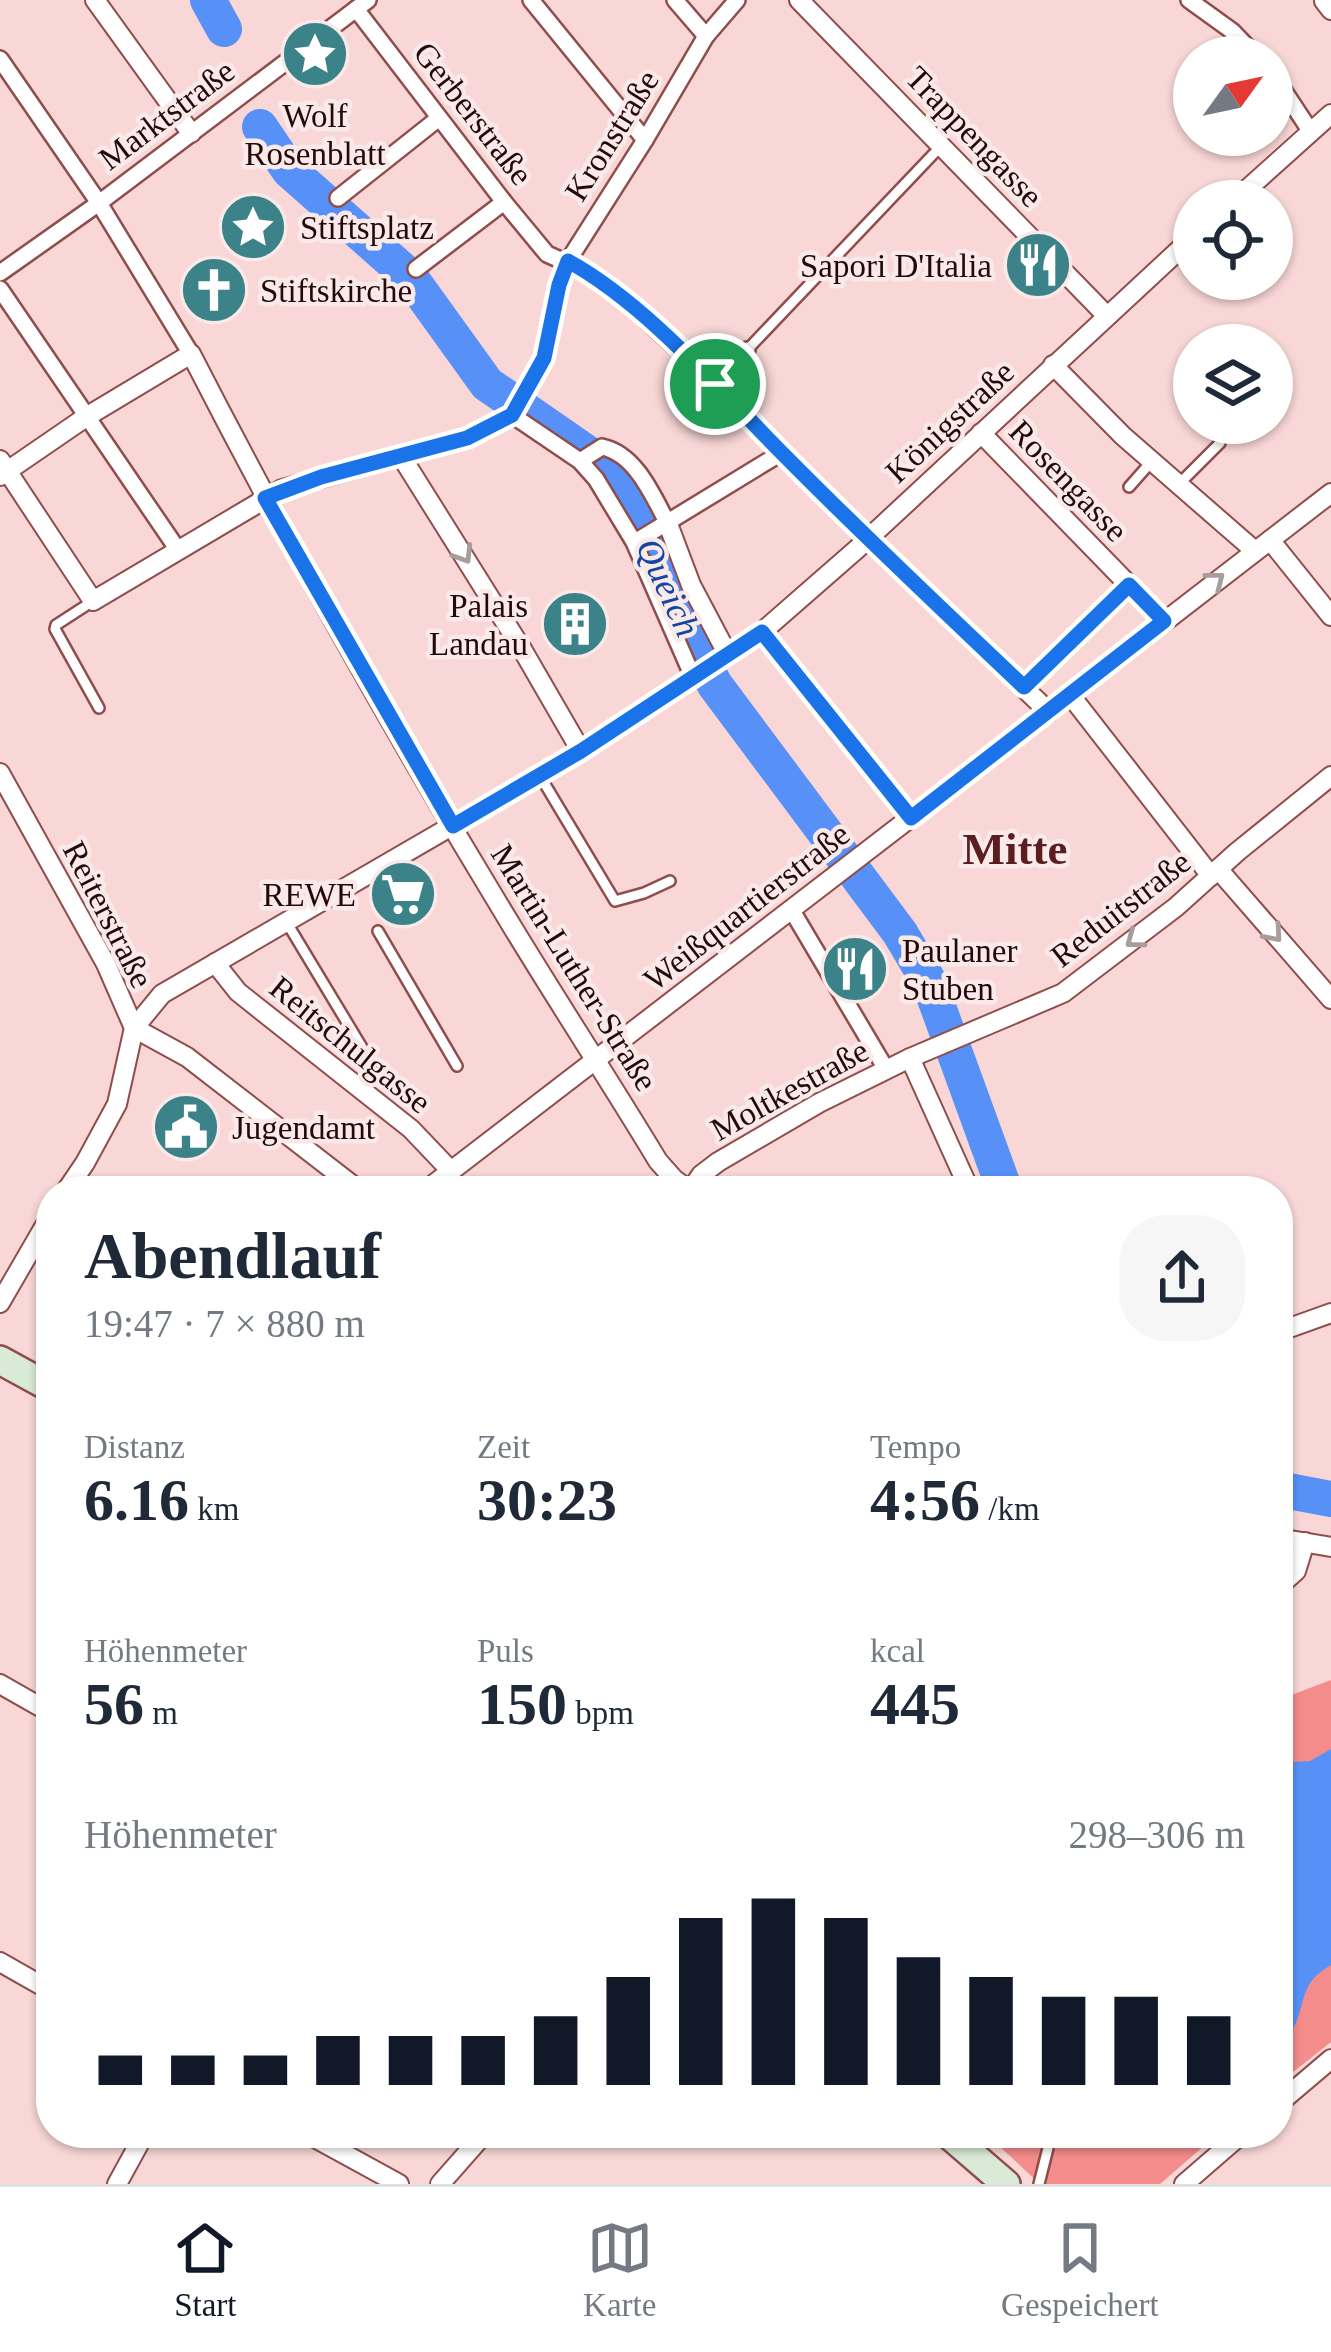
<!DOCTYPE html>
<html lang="de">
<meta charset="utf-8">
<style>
body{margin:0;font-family:Georgia,serif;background:#f6f6f7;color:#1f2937;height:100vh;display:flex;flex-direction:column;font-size:45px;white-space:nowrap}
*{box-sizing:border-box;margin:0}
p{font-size:39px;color:#747a83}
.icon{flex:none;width:66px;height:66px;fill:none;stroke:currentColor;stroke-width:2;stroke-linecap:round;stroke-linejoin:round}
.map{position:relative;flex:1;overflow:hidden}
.sheet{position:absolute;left:36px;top:1176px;width:1257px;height:972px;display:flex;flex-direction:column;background:#fff;border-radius:48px;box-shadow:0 3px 9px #0004}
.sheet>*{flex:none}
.needle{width:78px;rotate:57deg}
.controls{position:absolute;left:1173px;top:36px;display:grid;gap:24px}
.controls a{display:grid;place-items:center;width:120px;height:120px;border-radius:50%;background:#fff;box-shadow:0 3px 9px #0004;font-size:60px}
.pin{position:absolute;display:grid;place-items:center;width:102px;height:102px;color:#fff;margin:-51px;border:6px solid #fff;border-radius:50%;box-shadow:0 3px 12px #0007}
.round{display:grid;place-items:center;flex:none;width:126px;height:126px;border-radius:48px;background:#f6f6f7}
.headline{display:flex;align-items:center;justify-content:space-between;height:204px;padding:0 48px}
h1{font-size:66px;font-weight:800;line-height:90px}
.metrics{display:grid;grid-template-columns:repeat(3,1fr);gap:18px;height:204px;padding:12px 48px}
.metrics div{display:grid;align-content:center}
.metrics b{font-size:60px;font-weight:800}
.metrics small{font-size:33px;font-weight:400}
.metrics p{font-size:33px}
.chart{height:336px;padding:24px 48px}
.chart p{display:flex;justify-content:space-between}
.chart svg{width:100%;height:216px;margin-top:12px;stroke:#111827;stroke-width:6}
.tab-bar{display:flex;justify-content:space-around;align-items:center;height:168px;border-top:3px solid #e0e1e3;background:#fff;font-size:33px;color:#747a83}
.tab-bar a{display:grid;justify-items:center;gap:6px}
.tab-bar .active{color:#111827}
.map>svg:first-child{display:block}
</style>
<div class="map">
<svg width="1331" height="2184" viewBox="0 0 1331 2184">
<rect width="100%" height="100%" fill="#f8d7d6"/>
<g fill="#f48c8b">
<polygon points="1331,1680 1331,2042 1278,2084 1278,1700"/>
<polygon points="985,2133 1219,2133 1160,2184 1040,2184"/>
</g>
<path fill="#5791f8" d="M1331,1749V1965C1298,1983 1307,2004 1292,2031C1290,2034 1281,2042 1278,2045V1763L1310,1761Z"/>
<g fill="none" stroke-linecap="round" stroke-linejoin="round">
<g stroke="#5791f8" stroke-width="36">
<polyline points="208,0 224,29"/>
<polyline points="260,127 289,170 410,277 487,384 590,455 626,496 642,522 688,635 715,685 900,933 929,982 1005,1191"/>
<polyline points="1278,1489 1331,1499"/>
</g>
<defs>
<g id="service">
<polyline points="747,350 942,145"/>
<polyline points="1179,484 1220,443"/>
<polyline points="1129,487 1152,461"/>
<polyline points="93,601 56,625 55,629 99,708"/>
<polyline points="540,776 615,901 644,893 670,881"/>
<polyline points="287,923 372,1064 362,1091"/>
<polyline points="378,931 457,1066"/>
<polyline points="1039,2184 1048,2148"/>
</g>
<g id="pedestrian">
<polyline points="531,0 645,140"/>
<polyline points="675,0 706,36"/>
<polyline points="1189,0 1232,31 1257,57"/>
<polyline points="356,9 504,202 547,254 585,271 615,291 715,384 868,539"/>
<polyline points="0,59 99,203 191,354"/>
<polyline points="1272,73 1311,132"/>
<polyline points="338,198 439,118"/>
<polyline points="416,269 504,202"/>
<polyline points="0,273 99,203 368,0"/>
<polyline points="0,289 178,550"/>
<polyline points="715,384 747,350"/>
<polyline points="512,415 580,461 596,479 634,542 693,677"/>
<polyline points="401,456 467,438 512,415 544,358 559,285 568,261 645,140 706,36 737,0"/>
<path d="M580,461L602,447C636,454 653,496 668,524"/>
<polyline points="640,539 781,453"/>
<polyline points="791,909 886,1069"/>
</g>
<g id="minor">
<polyline points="95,0 191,133"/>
<polyline points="799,0 1106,315"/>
<polyline points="1324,1 1331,10"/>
<polyline points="1234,201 1331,114"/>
<polyline points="1053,365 1123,436 1255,551"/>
<polyline points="981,433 1164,621"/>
<polyline points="0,460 93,601 282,489 401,456 522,649 581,751"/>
<path d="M0,476L86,417L191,354C291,549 399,741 513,928C561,1007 611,1083 658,1161L674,1179L690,1191L701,1175L718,1162L819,1103L910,1058L1063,993L1176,907L1237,852L1331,776"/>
<polyline points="668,524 691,585 728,655"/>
<polyline points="868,539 1049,712"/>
<polyline points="1270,540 1331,616"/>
<polyline points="762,632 911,818"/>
<polyline points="1024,687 1129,585"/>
<polyline points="1071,696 1211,876"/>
<polyline points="0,773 106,964 134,1028 187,1057 360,1191"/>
<polyline points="1218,869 1331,999"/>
<polyline points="215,963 238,992 411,1129 451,1171"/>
<polyline points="910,1058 970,1191"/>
<polyline points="66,1191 85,1163 117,1104 134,1028 162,994 581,751 762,632 857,549 1194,236"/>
<path d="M425,1191C727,958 1030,727 1331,493"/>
<polyline points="0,1303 51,1215"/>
<polyline points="1278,1332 1331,1313"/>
<polyline points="1278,1538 1331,1547"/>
<polyline points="1278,1587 1296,1571 1305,1542"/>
<polyline points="0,1684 51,1713"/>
<polyline points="0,1962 51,1991"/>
<polyline points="1278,2104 1331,2059"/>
<polyline points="306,2133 399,2184"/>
<polyline points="117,2184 145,2133"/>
<polyline points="440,2184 485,2133"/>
<polyline points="1184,2184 1243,2133"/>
</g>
<g id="secondary">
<polyline points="0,1360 51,1388"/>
<polyline points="947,2133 1006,2184"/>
</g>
</defs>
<use href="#service" stroke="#8f4d4c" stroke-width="14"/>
<use href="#pedestrian" stroke="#8f4d4c" stroke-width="20"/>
<use href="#minor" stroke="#8f4d4c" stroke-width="22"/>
<use href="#secondary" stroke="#8f4d4c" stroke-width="32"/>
<use href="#service" stroke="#fff" stroke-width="9"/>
<use href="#pedestrian" stroke="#fff" stroke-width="15"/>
<use href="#minor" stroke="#fff" stroke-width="18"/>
<use href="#secondary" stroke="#d9ead6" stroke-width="27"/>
</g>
<defs><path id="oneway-chevron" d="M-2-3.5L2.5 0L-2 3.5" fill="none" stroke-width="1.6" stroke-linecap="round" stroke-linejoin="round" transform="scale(3)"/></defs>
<g stroke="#a79d9d">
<use href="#oneway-chevron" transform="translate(464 555) rotate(58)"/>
<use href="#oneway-chevron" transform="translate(1216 580) rotate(-38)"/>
<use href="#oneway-chevron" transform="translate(1274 934) rotate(49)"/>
<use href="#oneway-chevron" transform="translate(1134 940) rotate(143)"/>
</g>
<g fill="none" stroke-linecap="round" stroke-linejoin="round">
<defs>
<path id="route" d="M568,261C648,305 721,392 786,457C864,536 944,611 1024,687L1129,585L1164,621L911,818L762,632L581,751L453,826L265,498L321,477L467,438L512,415L544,358L559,285Z"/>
</defs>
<use href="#route" stroke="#fff" stroke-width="24"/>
<use href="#route" stroke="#1a73e8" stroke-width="15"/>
</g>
<defs>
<symbol id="sight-disc" viewBox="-11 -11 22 22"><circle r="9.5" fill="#3b8388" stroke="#f9e9e8"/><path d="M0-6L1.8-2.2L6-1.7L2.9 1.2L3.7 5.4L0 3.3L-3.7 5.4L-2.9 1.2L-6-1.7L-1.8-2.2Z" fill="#fff"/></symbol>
<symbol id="restaurant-disc" viewBox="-11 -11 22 22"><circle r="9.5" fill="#3b8388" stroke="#f9e9e8"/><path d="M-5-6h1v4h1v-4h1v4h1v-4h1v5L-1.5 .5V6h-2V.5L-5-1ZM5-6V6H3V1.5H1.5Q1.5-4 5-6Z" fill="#fff"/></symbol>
<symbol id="church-disc" viewBox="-11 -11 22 22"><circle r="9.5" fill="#3b8388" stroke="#f9e9e8"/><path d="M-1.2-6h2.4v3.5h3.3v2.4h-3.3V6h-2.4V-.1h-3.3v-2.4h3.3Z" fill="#fff"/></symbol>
<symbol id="building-disc" viewBox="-11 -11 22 22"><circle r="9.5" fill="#3b8388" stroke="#f9e9e8"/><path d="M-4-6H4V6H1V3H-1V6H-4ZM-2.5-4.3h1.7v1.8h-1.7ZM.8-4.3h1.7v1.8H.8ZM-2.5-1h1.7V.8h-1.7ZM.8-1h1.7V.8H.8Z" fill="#fff"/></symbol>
<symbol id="supermarket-disc" viewBox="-11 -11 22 22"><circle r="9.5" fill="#3b8388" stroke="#f9e9e8"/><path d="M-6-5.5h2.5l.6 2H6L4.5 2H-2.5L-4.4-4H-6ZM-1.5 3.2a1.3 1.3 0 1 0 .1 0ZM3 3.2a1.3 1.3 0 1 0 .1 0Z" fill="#fff"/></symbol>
<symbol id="civic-disc" viewBox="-11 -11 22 22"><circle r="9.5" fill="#3b8388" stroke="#f9e9e8"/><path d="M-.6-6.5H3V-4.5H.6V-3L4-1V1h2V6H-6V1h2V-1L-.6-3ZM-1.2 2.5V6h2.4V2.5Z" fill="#fff"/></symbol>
</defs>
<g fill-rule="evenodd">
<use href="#sight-disc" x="277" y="16" width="76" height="76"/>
<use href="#sight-disc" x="215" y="189" width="76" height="76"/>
<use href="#restaurant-disc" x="1000" y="227" width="76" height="76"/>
<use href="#church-disc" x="176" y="252" width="76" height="76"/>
<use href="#building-disc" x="537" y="586" width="76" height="76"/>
<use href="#supermarket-disc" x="365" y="856" width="76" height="76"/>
<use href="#restaurant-disc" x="817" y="931" width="76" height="76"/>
<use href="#civic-disc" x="148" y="1089" width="76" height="76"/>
</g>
<g text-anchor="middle" stroke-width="9" stroke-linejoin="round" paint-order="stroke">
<g font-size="33" fill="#23090a" stroke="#f9e9e8">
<text transform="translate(474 113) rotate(52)" y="12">Gerberstraße</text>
<text transform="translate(166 114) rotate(-37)" y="12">Marktstraße</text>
<text transform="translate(611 135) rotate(-58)" y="12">Kronstraße</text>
<text transform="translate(975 136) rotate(46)" y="12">Trappengasse</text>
<text transform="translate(949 421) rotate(-43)" y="12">Königstraße</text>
<text transform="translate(1069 480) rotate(46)" y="12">Rosengasse</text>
<text transform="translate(746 906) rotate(-38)" y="12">Weißquartierstraße</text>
<text transform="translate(1120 908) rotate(-38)" y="12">Reduitstraße</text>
<text transform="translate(109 914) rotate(63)" y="12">Reiterstraße</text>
<text transform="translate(575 967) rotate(58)" y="12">Martin-Luther-Straße</text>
<text transform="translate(351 1044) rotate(39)" y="12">Reitschulgasse</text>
<text transform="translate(789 1089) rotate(-29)" y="12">Moltkestraße</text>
</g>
<g font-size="33" fill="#23090a" stroke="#f9e9e8" text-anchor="start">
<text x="315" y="127" text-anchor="middle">Wolf<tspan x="315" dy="38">Rosenblatt</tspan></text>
<text x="300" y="239">Stiftsplatz</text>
<text x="992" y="277" text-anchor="end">Sapori D'Italia</text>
<text x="260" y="302">Stiftskirche</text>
<text x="528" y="617" text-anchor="end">Palais<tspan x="528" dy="38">Landau</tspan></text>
<text x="356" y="906" text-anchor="end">REWE</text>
<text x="902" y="962">Paulaner<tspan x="902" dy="38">Stuben</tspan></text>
<text x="232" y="1139">Jugendamt</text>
</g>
<g font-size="36" font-style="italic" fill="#1346a0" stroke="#f9e9e8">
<text transform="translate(669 587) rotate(65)" y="13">Queich</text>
</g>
<g font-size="45" font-weight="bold" fill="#5a1d20" stroke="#f9e9e8">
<text x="1015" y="864">Mitte</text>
</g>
</g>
</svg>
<div class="controls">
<a><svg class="needle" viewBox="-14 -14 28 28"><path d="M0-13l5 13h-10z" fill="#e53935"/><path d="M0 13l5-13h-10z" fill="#747a83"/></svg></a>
<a><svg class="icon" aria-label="locate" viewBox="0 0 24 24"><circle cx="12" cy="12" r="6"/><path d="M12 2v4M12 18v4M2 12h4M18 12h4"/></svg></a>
<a><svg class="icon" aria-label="layers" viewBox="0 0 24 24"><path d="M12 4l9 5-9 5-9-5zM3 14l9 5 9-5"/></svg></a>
</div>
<div class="pin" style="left:715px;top:384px;background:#1e9e55"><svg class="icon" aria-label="arrive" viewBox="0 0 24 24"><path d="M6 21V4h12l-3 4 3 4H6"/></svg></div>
<section class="sheet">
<div class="headline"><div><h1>Abendlauf</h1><p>19:47 · 7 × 880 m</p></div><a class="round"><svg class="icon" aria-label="share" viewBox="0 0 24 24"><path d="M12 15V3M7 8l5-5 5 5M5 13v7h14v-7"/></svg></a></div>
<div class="metrics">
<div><p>Distanz</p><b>6.16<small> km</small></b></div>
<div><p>Zeit</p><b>30:23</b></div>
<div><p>Tempo</p><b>4:56<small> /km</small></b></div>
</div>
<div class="metrics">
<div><p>Höhenmeter</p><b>56<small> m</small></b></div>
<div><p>Puls</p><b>150<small> bpm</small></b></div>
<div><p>kcal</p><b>445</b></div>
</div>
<div class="chart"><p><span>Höhenmeter</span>298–306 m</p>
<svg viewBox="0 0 160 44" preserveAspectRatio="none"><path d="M5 44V38M15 44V38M25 44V38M35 44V34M45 44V34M55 44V34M65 44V30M75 44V22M85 44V10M95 44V6M105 44V10M115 44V18M125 44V22M135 44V26M145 44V26M155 44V30"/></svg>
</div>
</section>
</div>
<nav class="tab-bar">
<a class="active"><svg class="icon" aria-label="home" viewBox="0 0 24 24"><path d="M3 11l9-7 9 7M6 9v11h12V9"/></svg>Start</a>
<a><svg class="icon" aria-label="map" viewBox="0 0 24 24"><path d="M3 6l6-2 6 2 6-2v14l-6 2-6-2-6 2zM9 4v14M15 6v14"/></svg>Karte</a>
<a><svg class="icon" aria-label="saved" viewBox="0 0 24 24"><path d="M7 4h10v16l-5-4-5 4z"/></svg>Gespeichert</a>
</nav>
